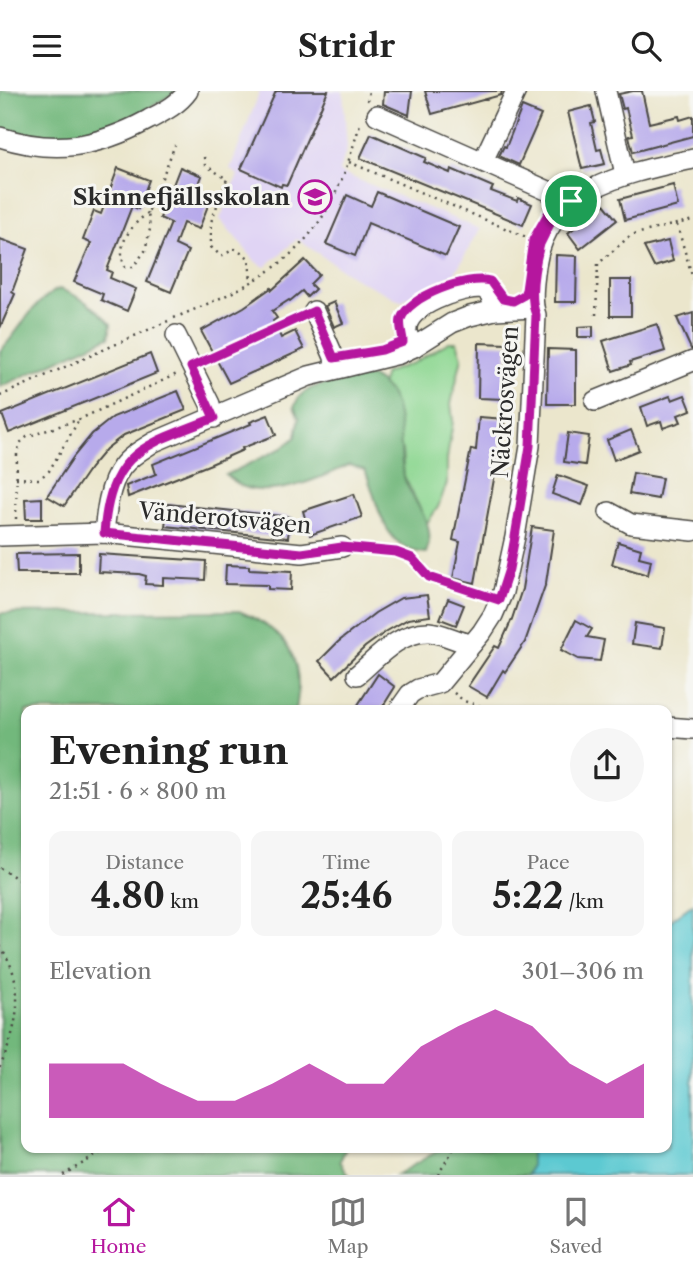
<!DOCTYPE html>
<meta charset="utf-8">
<style>
body{margin:0;font-family:"Libre Caslon Text",serif;background:#f6f6f6;color:#222;height:100vh;display:flex;flex-direction:column;font-size:26px;white-space:nowrap}
*{box-sizing:border-box;margin:0}
p{font-size:23px;color:#767676}
.icon{flex:none;width:38px;height:38px;fill:none;stroke:currentColor;stroke-width:2;stroke-linecap:round;stroke-linejoin:round}
.map{position:relative;flex:1;overflow:hidden}
.side{position:absolute;left:21px;top:614px;width:651px;height:448px;display:flex;flex-direction:column;background:#fff;border-radius:14px;box-shadow:0 2px 5px #0004}
.side>*{flex:none}
.pin{position:absolute;display:grid;place-items:center;width:60px;height:60px;color:#fff;margin:-30px;border:4px solid #fff;border-radius:50%;box-shadow:0 2px 7px #0007}
.round{display:grid;place-items:center;flex:none;width:74px;height:74px;border-radius:37px;background:#f6f6f6}
.summary{display:flex;align-items:center;justify-content:space-between;height:119px;padding:0 28px}
h1{font-size:38px;font-weight:700;line-height:52px}
.stats{display:grid;grid-template-columns:repeat(3,1fr);gap:10px;height:119px;padding:7px 28px}
.stats div{display:grid;align-content:center;border-radius:14px;background:#f6f6f6;text-align:center}
.stats b{font-size:35px;font-weight:700}
.stats small{font-size:19px;font-weight:400}
.stats p{font-size:19px}
.chart{height:196px;padding:14px 28px}
.chart p{display:flex;justify-content:space-between}
.chart svg{width:100%;height:126px;margin-top:7px;fill:#b5179e;opacity:.7}
header{display:flex;justify-content:space-between;align-items:center;height:91px;padding:0 28px;background:#fff;font-size:32px;font-weight:700}
.tabs{display:flex;justify-content:space-around;align-items:center;height:98px;border-top:2px solid #e0e0e0;background:#fff;font-size:19px;color:#767676}
.tabs a{display:grid;justify-items:center;gap:4px}
.tabs .active{color:#b5179e}
.map>svg:first-child{display:block}
</style>
<header><svg class="icon" aria-label="menu" viewBox="0 0 24 24"><path d="M4 6h16M4 12h16M4 18h16"/></svg>Stridr<svg class="icon" aria-label="search" viewBox="0 0 24 24"><circle cx="10" cy="10" r="6"/><path d="M15 15l6 6"/></svg></header>
<div class="map">
<svg width="693" height="1084" viewBox="0 0 693 1084">
<rect width="100%" height="100%" fill="#f6f6f2"/>
<filter id="ink" filterUnits="userSpaceOnUse"><feTurbulence type="fractalNoise" baseFrequency=".0143" numOctaves="2"/><feDisplacementMap in="SourceGraphic" scale="14" xChannelSelector="R" yChannelSelector="G"/><feConvolveMatrix kernelMatrix="1 2 1 2 8 2 1 2 1" color-interpolation-filters="sRGB"/></filter>
<filter id="wash" filterUnits="userSpaceOnUse"><feTurbulence type="fractalNoise" baseFrequency=".00686" numOctaves="4" result="noise"/><feDisplacementMap in="SourceGraphic" scale="28" xChannelSelector="R" yChannelSelector="G"/><feGaussianBlur stdDeviation="1.57" result="paint"/><feColorMatrix in="noise" values="0 0 0 0 0 0 0 0 0 0 0 0 0 0 0 0 0 1.4 0 .05"/><feComposite in="paint" operator="in"/></filter>
<g filter="url(#wash)">
<rect width="100%" height="100%" fill="#ebe6cc"/>
<polygon fill="#e0d4f4" points="260,0 343,0 347,57 339,81 480,138 455,182 401,210 353,186 297,148 265,176 256,171 220,128 238,84 230,78"/>
<polygon fill="#8ed792" stroke="#5c815e" stroke-width="2" points="449,251 457,251 462,266 451,313 453,330 447,368 447,392 438,416 427,432 404,385 402,360 391,307 382,292 385,282 413,272"/>
<g fill="#72b87c" stroke="#4e7254" stroke-width="2">
<polygon points="0,0 177,0 125,32 66,49 0,40"/>
<path d="M59,198C80,205 95,216 111,233L109,246L0,296V260C21,239 31,211 59,198Z"/>
<path d="M371,286C410,305 396,353 404,386C412,413 439,432 426,462C381,459 379,412 365,379L349,374C321,387 275,407 244,396C238,394 231,388 226,384L282,357L296,346L299,327L294,316C296,312 297,308 300,305C311,292 354,287 371,286Z"/>
<path d="M239,520C287,540 305,567 296,619L26,620V1057H346L340,1070L349,1084H0V522Z"/>
<polygon points="443,1057 531,1057 531,1075 528,1084 396,1084"/>
</g>
<polygon fill="#5cc9d1" stroke="#447a7e" stroke-width="2" points="693,813 693,1084 528,1084 531,1075 531,1057 667,1057 667,832"/>
<g id="blocks">
<g fill="#b7aaeb">
<polygon points="276,0 328,0 287,94 282,93 281,96 241,78"/>
<polygon points="384,0 412,0 409,24 383,13"/>
<polygon points="425,0 502,0 501,4 432,23"/>
<polygon points="633,0 642,0 649,32 679,25 680,29 693,25 693,45 633,61 629,45 633,44 626,17 623,18 619,3"/>
<polygon points="591,15 595,31 591,32 597,59 601,58 605,73 582,78 568,21"/>
<polygon points="522,16 541,24 519,74 499,65 504,55 506,56"/>
<polygon points="371,43 426,67 424,71 450,82 451,78 493,96 491,100 517,110 518,107 532,113 523,134 360,67"/>
<polygon points="180,76 202,85 197,98 212,104 199,138 183,132 175,154 188,160 171,201 147,191 171,132 160,127"/>
<polygon points="118,77 149,89 138,118 132,115 107,179 112,181 110,187 136,198 127,220 101,209 103,203 74,191 91,152 83,149 94,120 101,123"/>
<polygon points="673,94 678,115 625,129 620,108"/>
<polygon points="377,101 459,136 446,165 368,132 355,165 326,153 347,104 371,115"/>
<polygon points="604,113 617,129 580,158 568,142"/>
<polygon points="0,148 28,158 12,201 15,203 0,237"/>
<polygon points="668,150 673,170 654,176 644,156"/>
<polygon points="556,164 577,165 576,211 555,211"/>
<polygon points="305,169 319,184 310,193 315,198 307,206 302,200 290,210 289,209 272,220 277,227 273,230 275,234 270,239 276,236 281,247 295,240 304,258 229,292 201,240 244,216 271,197 272,199"/>
<rect x="610" y="189" width="21" height="36"/>
<polygon points="334,211 343,232 334,236 325,215"/>
<polygon points="693,222 693,258 691,258 677,227"/>
<polygon points="657,233 665,260 630,271 631,274 613,280 603,250"/>
<polygon points="593,235 593,246 578,246 578,236"/>
<polygon points="479,252 507,253 505,308 478,307"/>
<polygon points="548,258 576,259 576,313 547,313"/>
<polygon points="150,263 157,282 9,342 2,323"/>
<polygon points="178,300 186,319 124,344 106,358 90,377 64,415 47,405 74,365 92,343 113,326"/>
<polygon points="685,304 691,319 678,324 681,331 663,337 661,330 647,335 641,316 670,305 672,309"/>
<polygon points="268,324 276,344 242,357 243,359 211,373 128,406 126,395 156,383 153,373 251,333 250,331"/>
<polygon points="479,326 505,328 475,492 453,487 460,451 453,449 471,358 476,359"/>
<polygon points="631,339 639,359 614,369 607,349"/>
<polygon points="568,342 589,345 585,374 564,371"/>
<polygon points="633,382 662,387 658,408 629,403"/>
<polygon points="558,384 589,395 582,414 552,403"/>
<polygon points="354,403 362,426 310,444 303,420"/>
<polygon points="42,407 42,428 26,428 25,408"/>
<polygon points="168,413 290,426 288,447 165,435"/>
<polygon points="532,436 554,439 546,492 525,551 505,581 503,579 487,606 468,595 495,555 499,557 512,528 522,498"/>
<polygon points="618,451 641,458 639,466 651,469 648,484 612,473"/>
<polygon points="79,462 79,482 17,482 16,463"/>
<polygon points="99,463 206,470 205,489 163,487 163,494 145,493 146,485 139,483 98,481"/>
<polygon points="226,474 249,475 249,478 292,480 291,499 268,498 268,494 225,493"/>
<polygon points="427,504 430,525 408,528 387,540 365,556 334,586 319,570 338,551 375,522 401,507"/>
<polygon points="448,508 464,514 456,534 440,528"/>
<polygon points="576,529 592,538 587,546 604,549 600,570 578,568 561,559"/>
<polygon points="635,532 665,537 662,557 632,553"/>
<polygon points="378,583 395,596 380,620 354,620"/>
</g>
</g>
</g>
<g filter="url(#ink)">
<use href="#blocks" fill-opacity="0" stroke="#484743" stroke-width="2"/>
<g fill="none" stroke-linecap="round" stroke-linejoin="round">
<defs>
<g id="minor">
<polyline points="606,0 625,83"/>
<polyline points="377,24 571,110"/>
<path d="M0,46C55,64 98,56 148,29C163,21 178,14 188,0"/>
<polyline points="483,70 516,0"/>
<polyline points="314,220 334,266 335,277"/>
<polyline points="176,244 210,313 214,327"/>
<path d="M414,256C412,251 408,246 407,241C403,214 463,196 483,197L490,203L495,219"/>
<polyline points="595,310 693,270"/>
<polyline points="609,421 631,433 693,440"/>
<path d="M104,442C106,422 109,393 122,376C130,365 143,358 154,351L309,285L399,263L414,256L452,232L470,225L495,219L534,217"/>
<polyline points="0,445 104,442 302,462 342,456"/>
<path d="M357,584C377,567 400,540 429,541C444,542 457,551 472,553"/>
<path d="M398,620L410,603L418,598L440,592L482,541L493,524L503,501L515,446L530,355L536,224C531,210 534,190 536,175C547,96 627,82 693,68"/>
<polyline points="667,636 693,638"/>
</g>
</defs>
<use href="#minor" stroke="#484743" stroke-width="22"/>
<g stroke="#484743" stroke-width="2.5" stroke-dasharray="2 5" stroke-linecap="butt">
<polyline points="367,10 369,0"/>
<polyline points="204,66 205,74 227,88 211,131 211,156 221,165 235,158 249,167 251,191"/>
<polyline points="349,71 526,146"/>
<path d="M148,122C131,134 115,154 125,176H133L145,160L150,138L148,122L175,54"/>
<polyline points="677,134 693,188"/>
<polyline points="596,224 598,173 631,144 693,129"/>
<path d="M174,227C246,197 304,173 338,97C348,75 354,52 361,30"/>
<polyline points="205,270 301,227"/>
<polyline points="0,305 168,230"/>
<polyline points="16,387 39,388 49,380 79,329"/>
<polyline points="16,428 17,362 20,352 27,346 80,328 177,283"/>
<polyline points="358,457 396,461 412,467 429,486 486,505"/>
<polyline points="454,602 464,610 496,620"/>
<polyline points="0,777 26,793"/>
<path d="M0,855C27,893 18,936 0,976"/>
<polyline points="63,1084 109,1057"/>
<polyline points="438,1084 454,1057"/>
</g>
<use href="#minor" stroke="#fff" stroke-width="19"/>
</g>
</g>
<g fill="none" stroke-linecap="round" stroke-linejoin="round" filter="url(#ink)">
<defs>
<path id="route" d="M571,110L550,133L540,153L533,149L526,199L524,204L513,210L503,208L490,190C468,184 408,205 401,228C399,236 403,243 403,251L382,259L334,267L314,220L191,276L214,327C145,355 111,358 104,442L302,462L342,456L396,461L412,467L429,486L499,509L509,478L515,446L530,355L536,224C528,204 535,173 540,153L533,149L549,121L563,106L571,110"/>
</defs>
<use href="#route" stroke="#fff" stroke-width="14"/>
<use href="#route" stroke="#b5179e" stroke-width="9"/>
</g>
<defs>
<symbol id="school-ring" viewBox="-11 -11 22 22"><circle r="9.5" fill="#f6f6f2" stroke="#b5179e" stroke-width="1.5"/><path d="M0-5L7-2L0 1L-7-2ZM-4 1L0 2.5L4 1V4Q0 6-4 4Z" fill="#b5179e"/></symbol>
</defs>
<g fill-rule="evenodd">
<use href="#school-ring" x="296" y="87" width="38" height="38"/>
</g>
<g text-anchor="middle" stroke-width="6" stroke-linejoin="round" paint-order="stroke">
<g font-size="23" font-weight="bold" fill="#2b2b2b" stroke="#f6f6f2" text-anchor="end">
<text x="290" y="114">Skinnefjällsskolan</text>
</g>
<g font-size="23" fill="#2b2b2b" stroke="#f6f6f2">
<text transform="translate(505 311) rotate(-86)" y="8">Näckrosvägen</text>
<text transform="translate(225 427) rotate(5)" y="8">Vänderotsvägen</text>
</g>
</g>
</svg>
<div class="pin" style="left:571px;top:110px;background:#1e9e55"><svg class="icon" aria-label="arrive" viewBox="0 0 24 24"><path d="M6 21V4h12l-3 4 3 4H6"/></svg></div>
<section class="side">
<div class="summary"><div><h1>Evening run</h1><p>21:51 · 6 × 800 m</p></div><a class="round"><svg class="icon" aria-label="share" viewBox="0 0 24 24"><path d="M12 15V3M7 8l5-5 5 5M5 13v7h14v-7"/></svg></a></div>
<div class="stats">
<div><p>Distance</p><b>4.80<small> km</small></b></div>
<div><p>Time</p><b>25:46</b></div>
<div><p>Pace</p><b>5:22<small> /km</small></b></div>
</div>
<div class="chart"><p><span>Elevation</span>301–306 m</p>
<svg viewBox="0 0 160 44" preserveAspectRatio="none"><path d="M0 44V25L10 25L20 25L30 32L40 38L50 38L60 32L70 25L80 32L90 32L100 19L110 12L120 6L130 12L140 25L150 32L160 25V44z"/></svg>
</div>
</section>
</div>
<nav class="tabs">
<a class="active"><svg class="icon" aria-label="home" viewBox="0 0 24 24"><path d="M3 11l9-7 9 7M6 9v11h12V9"/></svg>Home</a>
<a><svg class="icon" aria-label="map" viewBox="0 0 24 24"><path d="M3 6l6-2 6 2 6-2v14l-6 2-6-2-6 2zM9 4v14M15 6v14"/></svg>Map</a>
<a><svg class="icon" aria-label="saved" viewBox="0 0 24 24"><path d="M7 4h10v16l-5-4-5 4z"/></svg>Saved</a>
</nav>
